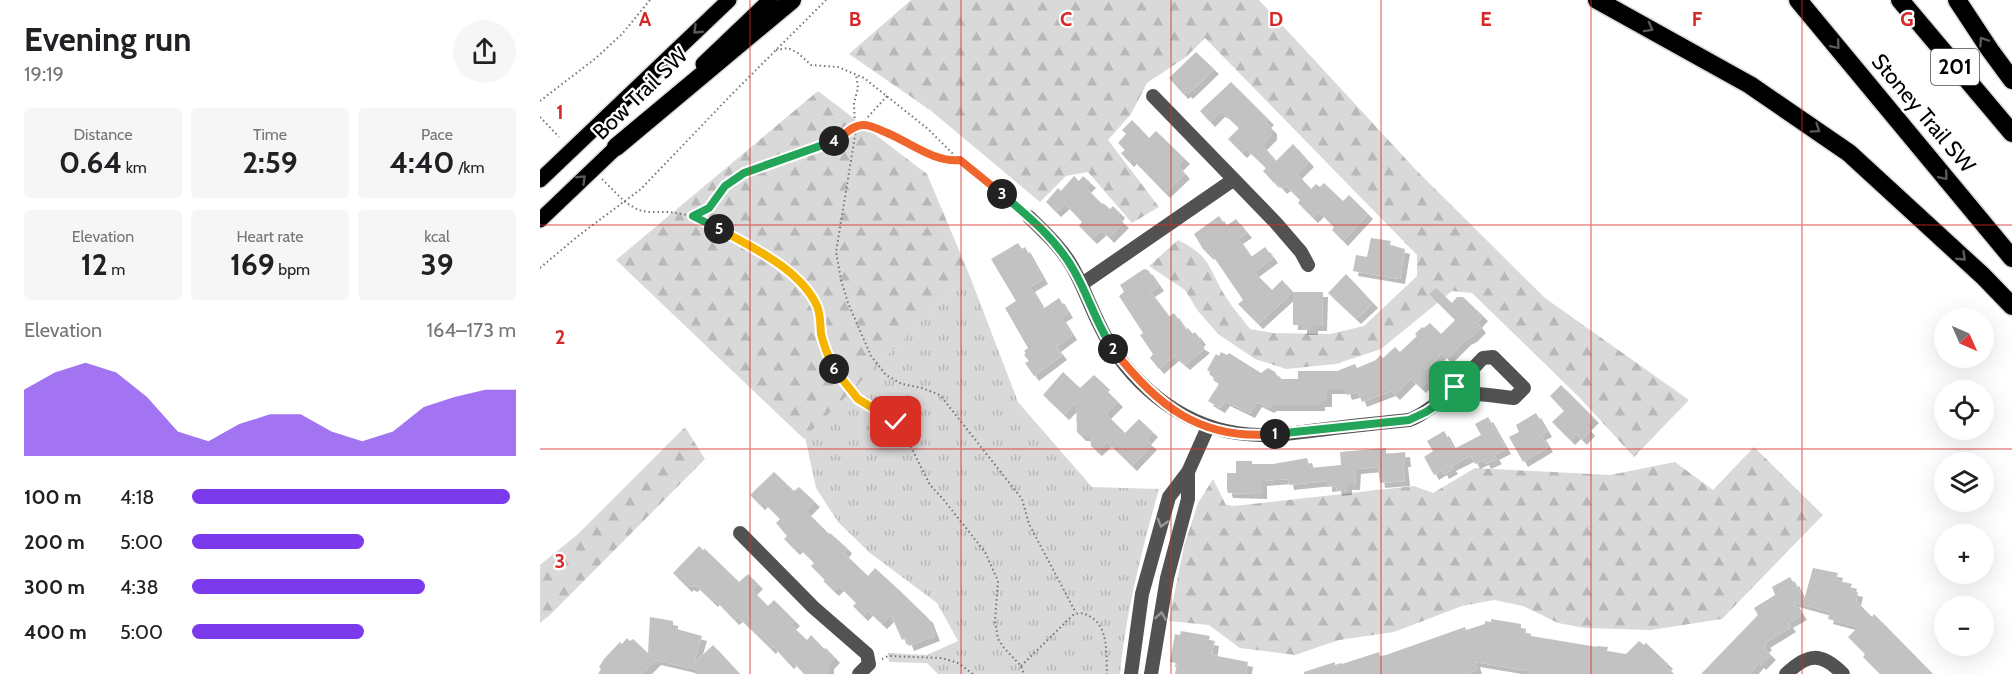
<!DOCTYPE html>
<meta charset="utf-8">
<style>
body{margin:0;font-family:Cabin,sans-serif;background:#f6f6f6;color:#202124;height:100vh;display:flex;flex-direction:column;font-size:22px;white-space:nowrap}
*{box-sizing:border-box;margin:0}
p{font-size:20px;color:#757577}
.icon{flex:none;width:33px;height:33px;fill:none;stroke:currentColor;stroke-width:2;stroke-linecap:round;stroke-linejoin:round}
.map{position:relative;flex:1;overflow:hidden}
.drawer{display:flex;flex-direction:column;background:#fff;width:540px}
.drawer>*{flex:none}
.needle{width:39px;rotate:135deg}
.buttons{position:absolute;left:1394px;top:308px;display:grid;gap:12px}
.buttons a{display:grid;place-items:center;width:60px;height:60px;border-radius:50%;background:#fff;box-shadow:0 6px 24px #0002;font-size:30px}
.pin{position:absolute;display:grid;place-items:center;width:51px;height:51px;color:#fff;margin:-26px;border-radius:12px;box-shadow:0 3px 9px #0006}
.km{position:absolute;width:30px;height:30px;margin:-15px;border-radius:50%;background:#222;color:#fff;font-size:16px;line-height:30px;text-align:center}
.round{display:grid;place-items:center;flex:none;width:63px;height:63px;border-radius:32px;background:#f6f6f6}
.overview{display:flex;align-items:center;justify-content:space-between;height:102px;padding:0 24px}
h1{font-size:33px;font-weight:800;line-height:45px}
.stats{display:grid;grid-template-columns:repeat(3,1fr);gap:9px;height:102px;padding:6px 24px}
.stats div{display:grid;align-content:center;border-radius:6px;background:#f6f6f6;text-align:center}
.stats b{font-size:30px;font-weight:800}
.stats small{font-size:16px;font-weight:400}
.stats p{font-size:16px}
.chart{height:168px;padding:12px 24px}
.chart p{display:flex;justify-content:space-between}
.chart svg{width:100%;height:108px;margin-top:6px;fill:#7c3aed;opacity:.7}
ul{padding:0 24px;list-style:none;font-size:20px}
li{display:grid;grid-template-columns:96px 72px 1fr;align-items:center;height:45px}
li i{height:15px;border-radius:8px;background:#7c3aed}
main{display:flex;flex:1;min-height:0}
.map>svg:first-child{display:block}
</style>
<main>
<section class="drawer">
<div class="overview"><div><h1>Evening run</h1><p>19:19</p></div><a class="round"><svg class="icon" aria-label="share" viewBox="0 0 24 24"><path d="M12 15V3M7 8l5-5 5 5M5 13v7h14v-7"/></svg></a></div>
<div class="stats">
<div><p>Distance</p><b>0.64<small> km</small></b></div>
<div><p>Time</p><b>2:59</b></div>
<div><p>Pace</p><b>4:40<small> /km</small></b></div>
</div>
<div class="stats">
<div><p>Elevation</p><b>12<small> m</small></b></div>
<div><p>Heart rate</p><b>169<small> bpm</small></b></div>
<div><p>kcal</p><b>39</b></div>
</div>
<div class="chart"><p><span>Elevation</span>164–173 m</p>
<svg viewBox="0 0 160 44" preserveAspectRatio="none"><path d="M0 44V17L10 10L20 6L30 10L40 20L50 34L60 38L70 31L80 27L90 27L100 34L110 38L120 34L130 24L140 20L150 17L160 17V44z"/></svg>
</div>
<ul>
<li><b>100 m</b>4:18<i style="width:98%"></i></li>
<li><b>200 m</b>5:00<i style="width:53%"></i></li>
<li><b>300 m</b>4:38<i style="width:72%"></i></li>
<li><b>400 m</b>5:00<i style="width:53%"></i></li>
</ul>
</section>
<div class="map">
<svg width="1472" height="674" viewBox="0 0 1472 674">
<defs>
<pattern id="forest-firs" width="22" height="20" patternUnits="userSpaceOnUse" patternTransform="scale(1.5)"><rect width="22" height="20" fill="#d9d9d9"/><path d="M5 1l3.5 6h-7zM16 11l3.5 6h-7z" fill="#b8b8b8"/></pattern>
<pattern id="park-tufts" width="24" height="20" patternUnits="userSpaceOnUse" patternTransform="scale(1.5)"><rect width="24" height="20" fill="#d9d9d9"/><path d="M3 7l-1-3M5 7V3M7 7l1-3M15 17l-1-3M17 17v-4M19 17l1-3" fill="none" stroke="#b8b8b8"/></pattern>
<filter id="shadow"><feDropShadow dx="5" dy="5" stdDeviation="0" flood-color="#0004"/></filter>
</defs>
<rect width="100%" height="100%" fill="#fff"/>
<g fill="url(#forest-firs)">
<path d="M371,0H719L876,170L1005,298L1149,400L1094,457L1040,398L932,293L912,291L841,349L796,364L746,369L715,359L678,334L658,311L645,290L609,266L638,240C671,257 667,265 684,294C691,306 701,317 710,329L733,333L790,334L824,326L877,276V255L665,38L646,57L607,83L591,114L568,140L619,207L592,223L548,172L526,176L500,202L390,110L309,54Z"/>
<polygon points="278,91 387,174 429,274 264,439 76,260"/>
<polygon points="145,427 165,459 9,616 0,623 0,565 38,534"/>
<polygon points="1214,447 1283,515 1182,619 1111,630 1045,628 1018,623 983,606 954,600 922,606 854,632 799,640 755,655 700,648 669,625 629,621 644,546 658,503 673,479 686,505 694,506 874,486 893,493 935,468 1070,475 1135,462 1173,490"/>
</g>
<path fill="url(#park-tufts)" d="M429,274L478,402L552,487L619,489C602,550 586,611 580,674H398L387,663L349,662L348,653L387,655L418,641L397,603L330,553L298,522L276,488L265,437Z"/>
<g fill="#c2c2c2" filter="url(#shadow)">
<polygon points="656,52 674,69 648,94 646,92 643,94 629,78"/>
<polygon points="691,82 729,120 726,123 732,129 732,135 722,145 736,161 753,144 769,162 757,174 771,189 776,184 780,187 784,183 803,201 809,195 828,214 803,241 792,230 794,227 779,212 773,218 758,203 760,200 746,186 742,189 735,181 734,183 723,171 726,168 706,149 702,153 688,139 699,128 684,114 680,112 670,122 660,111"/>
<polygon points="592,120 609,138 616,131 645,159 638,166 645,174 625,193 592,159 589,162 581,153 585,150 578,143 586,134 582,130"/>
<polygon points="534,176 539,181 543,176 551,183 546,188 562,204 563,203 570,209 573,206 580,213 577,217 584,223 569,238 562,230 552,239 539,226 542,222 525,204 516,212 506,202 518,188 521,191"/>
<polygon points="679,216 686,226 696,219 707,233 698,239 711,257 725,247 733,258 714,272 732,290 742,280 753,292 783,292 782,326 773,326 773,330 762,330 762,325 753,325 753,292 718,324 698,304 703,300 671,253 669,255 663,249 654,234"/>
<polygon points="831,238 851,241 850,245 865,249 860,279 813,271 816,255 827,257"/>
<polygon points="478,243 482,249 485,247 503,279 490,287 503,309 519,298 528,313 521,317 532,335 516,347 522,355 494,376 485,363 489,361 484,355 486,353 484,351 488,348 465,308 476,301 451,259"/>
<polygon points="604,269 608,270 619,286 610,292 629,317 634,313 646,330 648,328 653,334 655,332 661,340 657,343 665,348 645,365 634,356 619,369 610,358 613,354 600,335 603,333 579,296 584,292 580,285"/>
<polygon points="806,274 833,303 816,319 788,293"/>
<polygon points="896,288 912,303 917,297 923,297 943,316 937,323 941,328 932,337 926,340 907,359 902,353 886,370 892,377 881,388 871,379 855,395 851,391 822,402 818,392 807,395 805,389 787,389 787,402 780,402 780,406 732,406 729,408 717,402 710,413 685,401 680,408 668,401 679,384 673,380 674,378 669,374 670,372 667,370 676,354 679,356 681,352 687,355 689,353 721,373 728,368 735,372 739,379 758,379 758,371 797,371 815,364 817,368 836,360 840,355 843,358 855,347 860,352 877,336 875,334 882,327 884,328 890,323 901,334 915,320 889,294"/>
<polygon points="523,372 540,388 554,375 565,385 563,387 578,402 566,414 585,433 599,419 613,432 606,440 612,445 592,466 567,442 557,451 551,446 550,436 541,436 537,432 536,403 524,415 503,395"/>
<polygon points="1021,385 1054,418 1046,426 1050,431 1042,440 1036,434 1030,440 1012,422 1024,411 1010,396"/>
<polygon points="996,413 1007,432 1001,435 1008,447 983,462 969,437 979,432 976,425"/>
<polygon points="948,417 966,449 954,455 957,459 946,464 944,460 935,464 931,456 911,466 913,469 904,474 902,470 894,475 884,457 893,451 887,441 904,431 914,449 941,435 935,424"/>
<polygon points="846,448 846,454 865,452 866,462 863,462 865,481 840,483 838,467 816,469 815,485 807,485 807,490 797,491 796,486 787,487 787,481 749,485 748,479 722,481 722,494 688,493 687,490 687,473 696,473 696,461 712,461 712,464 733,464 767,458 770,468 801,465 800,452"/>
<polygon points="234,472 254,491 259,487 275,502 266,511 289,534 290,533 307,548 304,553 328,576 335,568 358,589 388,618 395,636 369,646 366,638 362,640 351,615 342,624 328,611 323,616 313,606 316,603 299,586 294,591 283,581 285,580 271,566 274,563 258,547 255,550 244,539 247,536 236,523 240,519 223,502 220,505 210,495"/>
<polygon points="159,546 163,550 165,549 199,582 208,574 218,584 212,590 228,606 234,600 255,621 251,625 267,640 271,635 284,649 286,648 295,658 289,664 289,674 264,674 252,661 249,664 233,646 231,649 198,617 194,620 175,600 173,602 155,585 152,587 149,585 147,587 133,573"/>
<polygon points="1273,568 1298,573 1296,580 1312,584 1310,590 1318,592 1316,601 1332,617 1334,614 1393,674 1340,674 1323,657 1325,654 1308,637 1318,627 1288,619 1290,612 1254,602 1262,615 1248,623 1251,627 1225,643 1227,645 1224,648 1231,655 1221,665 1219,663 1209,674 1161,674 1218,615 1214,608 1235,595 1232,587 1250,577 1253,582 1254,581 1264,600"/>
<polygon points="110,617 133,621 133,628 162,636 154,663 173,645 200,674 155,674 159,670 116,660 102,674 58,674 61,669 59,667 64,659 80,642 82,644 87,638 90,641 93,639 108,653"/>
<polygon points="951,619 981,624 981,628 986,629 985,635 1057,647 1057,646 1068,647 1067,651 1086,654 1099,641 1104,645 1106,643 1128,664 1126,666 1134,674 988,674 989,671 935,662 937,670 926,674 764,674 764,672 795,662 795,665 801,663 802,664 839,652 840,656 846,655 925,627 926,630 945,624 945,621 951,622"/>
<polygon points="641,631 670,636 669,640 674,641 672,655 708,662 706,674 635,674 637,663 630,662 635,634 640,635"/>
</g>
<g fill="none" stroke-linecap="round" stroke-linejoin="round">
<defs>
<g id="major">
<polyline points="163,64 230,0"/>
<polyline points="0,180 189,0"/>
<polyline points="0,220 85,139"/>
</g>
<g id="highway">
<polyline points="1057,0 1210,85 1309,153 1443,276 1472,306"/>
<polyline points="1258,0 1472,258"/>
<polyline points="1360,0 1472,133"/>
<polyline points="1417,0 1450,50 1472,80"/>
<polyline points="76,147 252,0"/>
</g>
</defs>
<use href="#major" stroke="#dbdbdb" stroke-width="18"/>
<use href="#highway" stroke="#dbdbdb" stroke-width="21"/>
<g stroke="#747474" stroke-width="2" stroke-dasharray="1.5 3" stroke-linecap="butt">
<polyline points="236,50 248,48 258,53 271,65 298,67 324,78 388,129 419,160 480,209"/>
<polyline points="347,96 316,130 296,252 301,280 308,303 331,356 346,375 362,384 382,388 400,395 482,499 489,524 536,613"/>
<polyline points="0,101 56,58 82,34 110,0"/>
<polyline points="0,117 19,137"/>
<polyline points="315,127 314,103 318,88 316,74"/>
<polyline points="62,179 85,202 98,210 108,212 130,212 153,216 180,229 237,261 254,276 271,296 280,315 281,333 286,352 297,375 318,399 356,422 367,439 390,485 403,499 445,552 458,581 455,621 458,639 464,648 481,666 484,674"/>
<path d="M153,216L169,208L185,186L204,173L301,138C305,134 309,129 315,127C342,117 387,164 419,160"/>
<polyline points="0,268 38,236 101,189 192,94 286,0"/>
<polyline points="342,659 348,656 402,658 418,663 433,674"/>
<path d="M481,666L533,615C540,612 544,613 551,617C569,628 566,655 567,674"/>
</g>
<g stroke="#525252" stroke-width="14">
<polyline points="613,96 736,223 761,252 768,265"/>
<path d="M489,217C505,233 522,248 533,268C547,293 555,321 571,346C605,398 657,434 720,435C740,436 760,432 779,430C809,426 839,423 869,420C885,415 899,399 911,396C931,391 954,396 974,398L984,388L953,357L943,358L915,387L910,396"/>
<polyline points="542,284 693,180"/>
<polyline points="200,533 273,607 327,654 329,664 319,674"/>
<polyline points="591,674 602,594 629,497 648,472 668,427"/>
<polyline points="611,674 627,578 648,499 648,472"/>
<path d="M1246,674C1268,653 1281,652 1303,674"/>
</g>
<use href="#major" stroke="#000" stroke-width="15"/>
<use href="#highway" stroke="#000" stroke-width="18"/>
</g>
<defs><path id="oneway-chevron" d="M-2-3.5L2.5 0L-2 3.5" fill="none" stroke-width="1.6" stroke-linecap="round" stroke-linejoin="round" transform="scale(1.5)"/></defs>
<g stroke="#595959">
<use href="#oneway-chevron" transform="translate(1109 28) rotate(29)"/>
<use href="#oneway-chevron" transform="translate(157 30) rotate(137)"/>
<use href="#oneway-chevron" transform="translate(1443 41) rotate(-124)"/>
<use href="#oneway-chevron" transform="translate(1296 45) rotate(50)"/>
<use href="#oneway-chevron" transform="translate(1276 129) rotate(35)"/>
<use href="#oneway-chevron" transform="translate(1404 176) rotate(50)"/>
<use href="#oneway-chevron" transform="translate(42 179) rotate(-44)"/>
<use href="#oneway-chevron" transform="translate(1422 257) rotate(43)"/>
</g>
<g stroke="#979797">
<use href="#oneway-chevron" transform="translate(622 523) rotate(106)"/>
<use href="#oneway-chevron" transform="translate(621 616) rotate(-81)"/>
</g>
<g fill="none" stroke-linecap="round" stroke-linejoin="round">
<defs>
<polyline id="split-1" points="735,434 869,420 886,412 910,396 915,387"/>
<path id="split-2" d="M573,349C616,405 660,441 735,434"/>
<path id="split-3" d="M462,194C488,216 516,239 533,269C548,294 556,324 573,349"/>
<path id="split-4" d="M294,141C304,137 310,126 322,125C329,124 338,129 345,132C368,141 394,163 420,160L462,194"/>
<polyline id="split-5" points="179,229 153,216 169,208 185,186 204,173 294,141"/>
<path id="split-6" d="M179,229C213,248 260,269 277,306C281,315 280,325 281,334C284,347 289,358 294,369"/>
<polyline id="split-7" points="294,369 318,399 356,422"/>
</defs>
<use href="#split-1" stroke="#fff" stroke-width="12"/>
<use href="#split-2" stroke="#fff" stroke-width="12"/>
<use href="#split-3" stroke="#fff" stroke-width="12"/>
<use href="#split-4" stroke="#fff" stroke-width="12"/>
<use href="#split-5" stroke="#fff" stroke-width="12"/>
<use href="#split-6" stroke="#fff" stroke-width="12"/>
<use href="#split-7" stroke="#fff" stroke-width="12"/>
<use href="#split-1" stroke="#22a559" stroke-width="8"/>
<use href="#split-2" stroke="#f0652b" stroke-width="8"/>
<use href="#split-3" stroke="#22a559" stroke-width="8"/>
<use href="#split-4" stroke="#f0652b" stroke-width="8"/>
<use href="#split-5" stroke="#22a559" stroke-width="8"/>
<use href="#split-6" stroke="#f5b400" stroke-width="8"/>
<use href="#split-7" stroke="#f5b400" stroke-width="8"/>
</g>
<path fill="none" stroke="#d62828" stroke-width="1.5" stroke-opacity="0.55" d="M210,0V674M421,0V674M631,0V674M841,0V674M1051,0V674M1262,0V674M0,225H1472M0,449H1472"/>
<g text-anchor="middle" stroke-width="4.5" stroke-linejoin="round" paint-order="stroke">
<rect fill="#fff" stroke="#4c4c4c" stroke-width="1.5" x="1391" y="49" width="48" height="36" rx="4.5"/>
<g font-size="21" font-weight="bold" fill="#000">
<text x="1415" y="74">201</text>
</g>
<g font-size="22" fill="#000" stroke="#fff">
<text transform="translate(100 93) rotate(-44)" y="8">Bow Trail SW</text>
<text transform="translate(1384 113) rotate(50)" y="8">Stoney Trail SW</text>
</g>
</g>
<g font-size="20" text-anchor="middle" font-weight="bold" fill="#d62828" stroke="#fff" stroke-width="4.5" stroke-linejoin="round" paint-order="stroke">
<text x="105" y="26">A</text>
<text x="315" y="26">B</text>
<text x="526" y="26">C</text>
<text x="736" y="26">D</text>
<text x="946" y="26">E</text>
<text x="1157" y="26">F</text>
<text x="1367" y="26">G</text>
<text x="20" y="119">1</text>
<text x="20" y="344">2</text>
<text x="20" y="568">3</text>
</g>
</svg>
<div class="buttons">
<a><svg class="needle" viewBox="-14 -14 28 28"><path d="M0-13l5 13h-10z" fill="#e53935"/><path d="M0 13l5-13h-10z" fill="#757577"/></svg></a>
<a><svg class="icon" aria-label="locate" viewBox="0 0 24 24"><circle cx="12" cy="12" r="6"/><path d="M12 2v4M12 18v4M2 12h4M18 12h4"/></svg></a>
<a><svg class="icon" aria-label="layers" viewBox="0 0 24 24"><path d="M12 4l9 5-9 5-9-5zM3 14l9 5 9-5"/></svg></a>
<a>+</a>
<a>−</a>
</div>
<div class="pin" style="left:915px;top:387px;background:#1e9e55"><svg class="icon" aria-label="arrive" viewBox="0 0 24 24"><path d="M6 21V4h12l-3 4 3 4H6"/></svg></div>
<div class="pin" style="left:356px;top:422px;background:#d93025"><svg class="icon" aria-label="check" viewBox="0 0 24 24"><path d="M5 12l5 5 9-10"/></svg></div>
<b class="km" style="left:735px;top:434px">1</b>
<b class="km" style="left:573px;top:349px">2</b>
<b class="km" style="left:462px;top:194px">3</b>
<b class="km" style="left:294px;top:141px">4</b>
<b class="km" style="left:179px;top:229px">5</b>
<b class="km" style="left:294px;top:369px">6</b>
</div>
</main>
